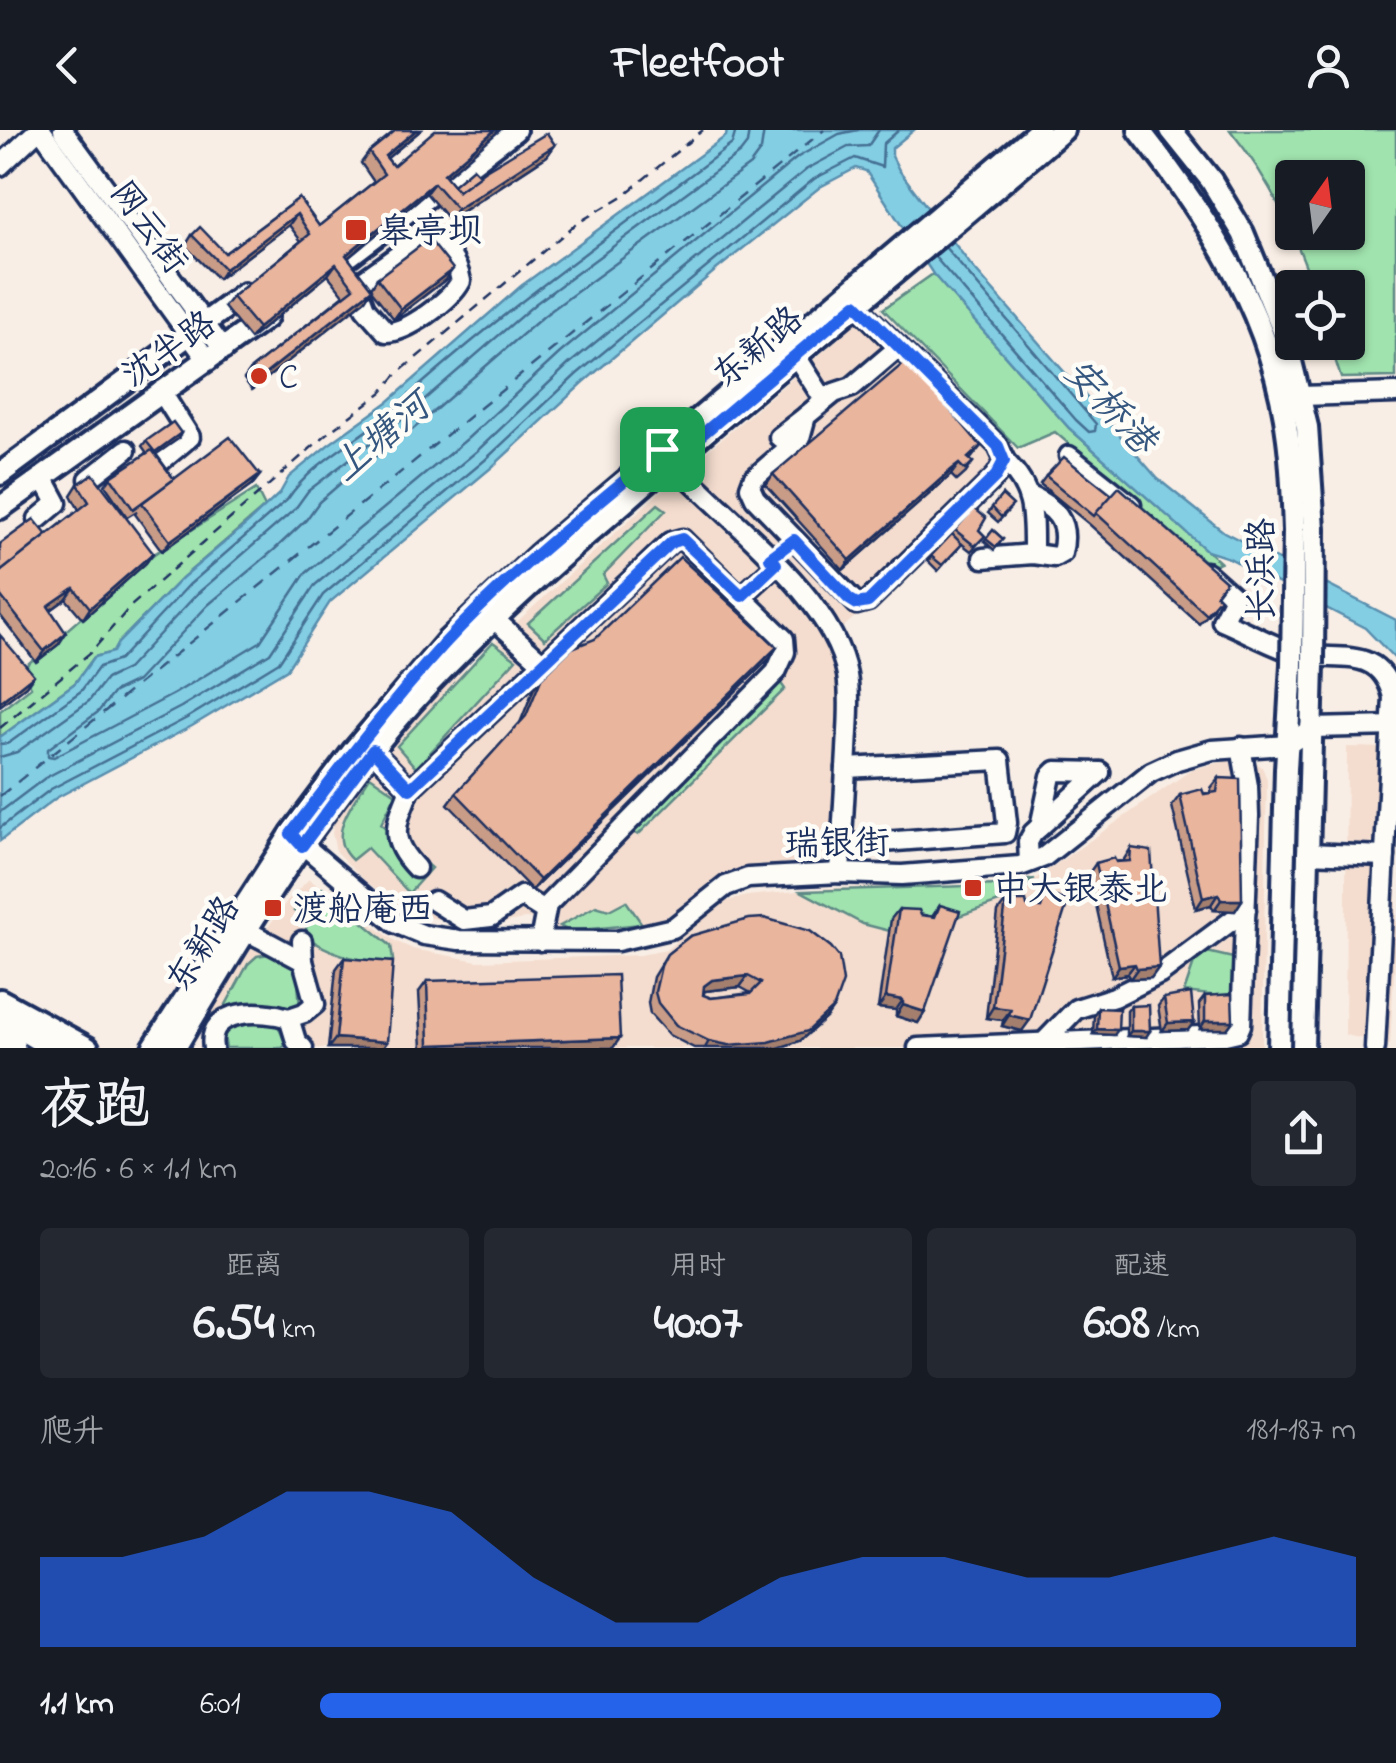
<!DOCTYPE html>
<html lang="zh">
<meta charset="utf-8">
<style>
body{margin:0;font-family:"Indie Flower","LXGW WenKai TC",sans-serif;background:#242831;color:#f1f3f6;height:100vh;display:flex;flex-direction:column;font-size:38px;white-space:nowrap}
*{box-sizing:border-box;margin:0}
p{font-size:32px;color:#9ea1a6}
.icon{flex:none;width:55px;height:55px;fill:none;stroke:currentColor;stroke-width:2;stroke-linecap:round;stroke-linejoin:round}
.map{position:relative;height:918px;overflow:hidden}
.panel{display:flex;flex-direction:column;background:#171b24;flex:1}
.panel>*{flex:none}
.needle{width:65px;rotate:14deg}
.fabs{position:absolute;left:1275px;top:30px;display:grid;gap:20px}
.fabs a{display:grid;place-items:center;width:90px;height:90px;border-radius:10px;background:#171b24;box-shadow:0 2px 8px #0004;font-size:50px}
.pin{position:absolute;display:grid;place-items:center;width:85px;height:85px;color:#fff;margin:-42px;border-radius:20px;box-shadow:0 5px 15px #0006}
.round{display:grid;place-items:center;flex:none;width:105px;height:105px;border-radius:10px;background:#242831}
.head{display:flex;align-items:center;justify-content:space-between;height:170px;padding:0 40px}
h1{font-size:55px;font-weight:700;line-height:75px}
.figures{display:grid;grid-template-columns:repeat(3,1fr);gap:15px;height:170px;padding:10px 40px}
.figures div{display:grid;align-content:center;border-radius:10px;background:#242831;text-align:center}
.figures b{font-size:50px;font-weight:700}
.figures small{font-size:28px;font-weight:400}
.figures p{font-size:28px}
.chart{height:280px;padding:20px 40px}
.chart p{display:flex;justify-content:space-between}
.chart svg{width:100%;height:180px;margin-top:10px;fill:#2563eb;opacity:.7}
ul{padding:0 40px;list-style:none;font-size:32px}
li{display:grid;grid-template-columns:160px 120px 1fr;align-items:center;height:75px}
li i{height:25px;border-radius:12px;background:#2563eb}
header{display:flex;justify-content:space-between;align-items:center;height:130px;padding:0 40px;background:#171b24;font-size:45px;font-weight:700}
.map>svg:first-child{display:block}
</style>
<header><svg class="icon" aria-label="back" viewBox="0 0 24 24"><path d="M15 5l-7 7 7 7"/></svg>Fleetfoot<svg class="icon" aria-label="person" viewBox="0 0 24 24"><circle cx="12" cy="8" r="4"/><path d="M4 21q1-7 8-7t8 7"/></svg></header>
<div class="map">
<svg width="1396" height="918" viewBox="0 0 1396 918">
<rect width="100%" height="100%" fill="#f9eee5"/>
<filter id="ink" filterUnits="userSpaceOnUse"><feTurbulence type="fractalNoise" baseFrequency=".01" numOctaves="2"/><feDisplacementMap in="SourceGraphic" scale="20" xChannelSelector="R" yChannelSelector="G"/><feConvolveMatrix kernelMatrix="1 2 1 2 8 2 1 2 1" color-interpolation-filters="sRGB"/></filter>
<g filter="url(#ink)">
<g fill="#f4ddcf">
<polygon points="874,178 1012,320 1008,348 826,513 843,558 832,727 738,740 658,792 549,799 551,781 568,740 531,788 490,795 421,787 395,773 364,750 336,722 332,703 336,683 409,590 670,353"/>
<polygon points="1347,617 1396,618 1396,807 1390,915 1345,905"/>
<polygon points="1229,630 1255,632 1262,637 1267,649 1262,918 199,918 204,898 227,852 287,771 309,749 395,811 413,819 478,831 640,825 666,820 723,772 747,766 829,758 1001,755 1035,749 1191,640"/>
</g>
<g fill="#a0e3ae" stroke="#5e8986" stroke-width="2.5" fill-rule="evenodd">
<path d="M1230,0H1396V247L1341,248L1330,213L1348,212V158L1313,157C1294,99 1269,48 1230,0ZM1292,48H1348V102H1292Z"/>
<polygon points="933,144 1069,298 1220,432 1210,436 1055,302 1018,318 883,179"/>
<polygon points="256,359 265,377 182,448 118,513 113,522 94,527 75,553 0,607 0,581 31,557 22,539 154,424"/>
<polygon points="658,374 666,380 603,445 607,453 545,509 528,493"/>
<polygon points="493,512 516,529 416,638 397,616"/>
<polygon points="780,552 785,559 638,705 631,701"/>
<path d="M370,646L396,664L381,694L431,738L409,763L367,718L352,730C324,705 355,671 370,646Z"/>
<polygon points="1035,749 1008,769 905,805 863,794 801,761 1001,755"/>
<path d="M322,758L391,816L393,830L387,834C359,831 330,824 307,807L305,789L294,781L310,761Z"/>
<polygon points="626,771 642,794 569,801 560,796 596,776 609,780"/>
<polygon points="1207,822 1233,828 1232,863 1227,867 1184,862 1196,827"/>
<polygon points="274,823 297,838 300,879 222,882 248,834 257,826"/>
<polygon points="256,890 277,893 286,915 282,918 226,918 223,900 233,894"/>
</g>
<polygon fill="#83cee3" stroke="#598eae" stroke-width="2.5" points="727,0 914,0 892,18 892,26 899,40 970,134 1158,349 1224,402 1396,490 1396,530 1365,498 1229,428 1207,421 1069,298 933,144 866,41 856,38 820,57 716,140 584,252 492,337 330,472 287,539 192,596 56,668 0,711 0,607 75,553 94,527 113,522 118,513 182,448 249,392 280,363 289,347 328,315 389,271 521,156 726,6"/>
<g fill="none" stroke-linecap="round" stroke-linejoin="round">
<g stroke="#456f93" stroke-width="2.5">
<polyline points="764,0 761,20 750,35 545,185 412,300 349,346 319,372 306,390 274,420 208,475 137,551 114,562 98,582 48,619 48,626 54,627 174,564 260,512 305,444 467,309 560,223 798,27 839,4 858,0"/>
<polyline points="934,126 1076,290 1089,302 1095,301 1096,294 945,117"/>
<path d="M0,614L9,613L81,561L99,537L119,530L189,455L287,370C314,329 361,310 396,277C502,180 618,100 732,14L736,0"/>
<polyline points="0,627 17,622 89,571 106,549 127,539 197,464 295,379 308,361 403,288 535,174 740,23 747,14 749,0"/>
<polyline points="0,682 45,648 181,577 270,523 315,455 477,321 569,234 807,39 848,17 868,16 879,0"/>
<polyline points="0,698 51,659 187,588 279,532 323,465 485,330 577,244 814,49 855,28 882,37 883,14 899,0"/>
</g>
<polyline stroke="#35577f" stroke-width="2.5" stroke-dasharray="12 10" stroke-linecap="butt" points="0,666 824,0"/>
<defs>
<g id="minor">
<polyline points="41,0 208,231"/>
<polyline points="63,0 224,220"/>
<polyline points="0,36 38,0"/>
<path d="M425,106C443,110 458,133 461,151C451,170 407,203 386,202L365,178L358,159L362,151Z"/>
<polyline points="856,175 998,316 1005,331 996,346 868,471 857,474 755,368 750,357 753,349 800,308 806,286 834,263 852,257 899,217"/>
<polyline points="796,226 824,270"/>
<polyline points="1301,266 1396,263"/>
<polyline points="779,307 806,286"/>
<path d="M665,323C717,383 833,464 847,545C851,570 848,596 847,621C845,662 842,702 840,743"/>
<polyline points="1069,326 1131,375"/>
<path d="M1005,331C1035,361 1033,384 1033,424"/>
<polyline points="160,332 190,307 161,261"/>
<polyline points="89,349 126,320"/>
<polyline points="38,389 57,373 43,347"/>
<path d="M983,428L1033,424L1055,427L1062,423C1070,391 1055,377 1028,365"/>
<path d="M1206,442L1234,467L1222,491C1246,501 1270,515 1295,523C1335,534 1379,512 1393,567L1375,918"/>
<polyline points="742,466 776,435"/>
<polyline points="494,489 542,532"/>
<polyline points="373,621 410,659"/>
<polyline points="1040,697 1051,646 1056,641 1100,642"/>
<polyline points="295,708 395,793 424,805 459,810 617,811 673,798 726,756 748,748 840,743 902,745 1020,736 1044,727 1151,642 1177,630 1212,620 1288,615 1312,598 1396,596"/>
<polyline points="842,715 1005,703 1007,693 1000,630 846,638"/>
<polyline points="1307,723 1385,726"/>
<polyline points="1029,732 1028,712 1033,703 1100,642"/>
<path d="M416,738C387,708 396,694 410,659L671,412L682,409L784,509L785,522L776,542L547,775L540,811"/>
<polyline points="434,771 464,790 491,787 521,766 545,781"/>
<polyline points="247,801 303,831"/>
<polyline points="302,811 303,831 315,874 304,883 289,888 296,911 303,918"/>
<polyline points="1046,910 1076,879 1114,867 1160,844 1246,780"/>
<path d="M213,918C206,877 263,880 289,888"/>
<polyline points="918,918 1225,905 1238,902 1241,895 1249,686 1248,656 1241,617"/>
</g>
<g id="major">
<path d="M1139,0C1212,93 1274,189 1288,309C1292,339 1293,370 1294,401"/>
<polyline points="1171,0 1211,50 1243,103 1284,203 1307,297 1314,399"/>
<polyline points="350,125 515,0"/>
<polyline points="0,344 244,164"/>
<polyline points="0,378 267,187"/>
<polyline points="0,870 88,918"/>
<polyline points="153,918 291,704 354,620 447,511 538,425 1040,0"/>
<path d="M175,918C250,791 329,661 430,553C493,486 561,427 630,367C772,242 920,125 1063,0"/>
<polyline points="1279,918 1286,639 1292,534"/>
<polyline points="1303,918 1313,535"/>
</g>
<g id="highway">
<polyline points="0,884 57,918"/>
<polyline points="0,910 12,918"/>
</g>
</defs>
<use href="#minor" stroke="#1b2f5e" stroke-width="25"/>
<use href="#major" stroke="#1b2f5e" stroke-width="28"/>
<use href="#highway" stroke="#1b2f5e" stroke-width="32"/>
<polyline stroke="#1b2f5e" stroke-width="2.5" stroke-dasharray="10 8" stroke-linecap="butt" points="0,598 91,522 131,476 328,303 382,262 398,243 576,94 623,66 703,0"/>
<use href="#minor" stroke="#fdfcf7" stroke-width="18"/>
<use href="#major" stroke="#fdfcf7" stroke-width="20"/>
<use href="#highway" stroke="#fdfcf7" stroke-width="25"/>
<defs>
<g id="major-bridge">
<polyline points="1292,534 1294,401"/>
<polyline points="1313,535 1314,399"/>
</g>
</defs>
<use href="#major-bridge" stroke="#1b2f5e" stroke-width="28" stroke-linecap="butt"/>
<use href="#major-bridge" stroke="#fdfcf7" stroke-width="20"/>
</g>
<g fill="#c99c87" stroke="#1b2f5e" stroke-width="2.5" fill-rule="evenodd">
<polygon points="396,0 421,0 387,28 393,36 446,47 453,55 555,15 547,26 449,90 426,63 348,128 371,158 377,148 445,150 394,189 371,160 365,170 252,260 244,249 251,239 344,165 328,145 250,209 224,177 232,167 301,111 289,95 218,149 185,116 192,105 225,123 299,68 319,96 374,52 361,33 369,22"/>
<polygon points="914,243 981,316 970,330 973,332 966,343 957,351 951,345 944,351 843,440 766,355 773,344"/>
<polygon points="181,303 178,309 156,324 174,349 260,345 252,355 162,421 135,384 137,381 127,387 105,355 111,347 147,323 142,316 146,311"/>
<polygon points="1046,346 1216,465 1213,479 1199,494 1089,394 1040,354"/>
<polygon points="78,354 153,423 146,433 83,489 66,469 51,480 59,514 36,532 0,485 0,414 47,405 79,380 71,365"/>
<polygon points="1002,365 1009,380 998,392 988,383"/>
<polygon points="955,400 979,400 985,406 971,421 962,414 938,441 928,431"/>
<polygon points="993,400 1003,409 994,420 984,411"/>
<polygon points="777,517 770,528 532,760 448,674 456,663 520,593 534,558 542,547"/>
<polygon points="1219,648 1242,770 1235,781 1214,780 1211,775 1196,779 1172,676 1180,665 1211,663 1211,658"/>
<polygon points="1131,718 1159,837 1151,848 1130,849 1127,844 1112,847 1089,743 1096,733 1123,731"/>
<polygon points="1046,764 1022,901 1002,896 1003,890 986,888 998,782 1006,771 1038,777"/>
<polygon points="940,775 925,882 918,893 896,886 896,880 878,878 891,789 899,779 932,787"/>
<path d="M690,806L827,887L800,911L778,918H694L669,905L650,884L648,873L653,847L667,824ZM740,857L751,863L711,868L703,865L705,861Z"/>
<polygon points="344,828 383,918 328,918 336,839"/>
<polygon points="427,851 613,918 422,918 419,862"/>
<polygon points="1205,866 1233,891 1227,899 1200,899 1199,874"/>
<polygon points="1164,868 1194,892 1188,900 1162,901 1158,876"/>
<polygon points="1131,876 1146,907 1127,906 1127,881"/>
<polygon points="1098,878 1114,905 1093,904 1094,884"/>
</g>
<g fill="#a47f6e" stroke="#1b2f5e" stroke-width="2.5">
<polygon points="416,0 421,0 378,36 385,26"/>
<polygon points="495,0 500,0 436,55 444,44"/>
<polygon points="555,15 547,26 449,90 457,79"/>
<polygon points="434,53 426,63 338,136 346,125"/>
<polygon points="297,84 289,95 218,149 225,139"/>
<polygon points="336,134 328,145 250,209 258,198"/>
<polygon points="453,139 445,150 394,189 401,179"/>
<polygon points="372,159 365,170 252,260 259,249"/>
<polygon points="181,303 178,309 151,328 155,322"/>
<polygon points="959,334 951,345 843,440 850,430"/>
<polygon points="260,345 252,355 162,421 170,411"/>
<polygon points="153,423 146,433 83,489 90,478"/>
<polygon points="74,458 66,469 41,487 48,476"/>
<polygon points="66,503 59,514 36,532 44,521"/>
<polygon points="777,517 770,528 532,760 540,750"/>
<polygon points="34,545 26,556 0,576 0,572"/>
<polygon points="1218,764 1211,775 1196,779 1203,768"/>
<polygon points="1221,770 1242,770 1235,781 1214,780"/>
<polygon points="1135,834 1127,844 1112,847 1119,836"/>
<polygon points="1159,837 1151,848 1130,849 1137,839"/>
<polygon points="748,846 740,857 705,861 697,867 704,856 712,850"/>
<polygon points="886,867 903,870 896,880 878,878"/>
<polygon points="903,875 925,882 918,893 896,886"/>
<polygon points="834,877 827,887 800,911 778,918 705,918 709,911"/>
<polygon points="993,877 1011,879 1003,890 986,888"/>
<polygon points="1009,885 1030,890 1022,901 1002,896"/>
<polygon points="1205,891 1233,891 1227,899 1200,899"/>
<polygon points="1194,892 1188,900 1162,901 1168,893"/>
<polygon points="1097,899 1118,900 1114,905 1093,904"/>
<polygon points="1131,901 1150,901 1146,907 1127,906"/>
<polygon points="336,908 387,912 383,918 328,918"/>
<polygon points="620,908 613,918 427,918 429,915"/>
</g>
<g fill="#eab59d" stroke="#1b2f5e" stroke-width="2.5" fill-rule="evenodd">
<polygon points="396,0 416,0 385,26 393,36 435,0 495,0 444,44 458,61 484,41 547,3 555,15 457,79 434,53 346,125 372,159 259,249 251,239 354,158 336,134 258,198 232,167 310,104 297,84 225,139 192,105 200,97 225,123 299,68 319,96 384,44 369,22"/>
<polygon points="473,38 480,45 458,61 453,55"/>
<polygon points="429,109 453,139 401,179 377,148"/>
<polygon points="905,232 914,243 918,242 981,316 968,328 973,332 965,340 959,334 951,340 850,430 773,344"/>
<polygon points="173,292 181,303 155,322 146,311"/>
<polygon points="230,307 260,345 170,411 142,373"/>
<polygon points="152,320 174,349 133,379 111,347"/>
<polygon points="1064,327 1112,365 1094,386 1046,346"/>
<polygon points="93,344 153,423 90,478 74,458 48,476 66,503 44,521 0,465 0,442 89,372 78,354"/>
<polygon points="1119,357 1226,451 1216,464 1220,468 1206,484 1096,383"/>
<polygon points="1002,365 1013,375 1001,387 992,377"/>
<polygon points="974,378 986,388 979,400 985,406 975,416 955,400"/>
<polygon points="34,389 47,405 0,442 0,414"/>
<polygon points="993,400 1003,409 996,417 986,409"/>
<polygon points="952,404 962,414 942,435 931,426"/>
<polygon points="680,427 777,517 540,750 456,663 526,586 542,547 572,518 595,509"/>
<polygon points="0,505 34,545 0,572"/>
<polygon points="1219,648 1240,649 1242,770 1221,770 1218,764 1203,768 1180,665 1202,659 1204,664 1217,662"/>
<polygon points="1131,718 1151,721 1159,837 1137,839 1135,834 1119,836 1096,733 1114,728 1116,732 1130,731"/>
<polygon points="1046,764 1068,771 1030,890 1009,885 1011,879 993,877 1006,771 1026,771 1027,776 1041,778"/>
<polygon points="940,775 960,781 925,882 903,875 903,870 886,867 899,779 919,780 921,785 935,787"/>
<path d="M764,788L810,801L831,817L839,827L843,852L834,877L808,901L769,912L728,915L709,911L676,895L658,873L655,862L661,836L667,824L690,806L749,789ZM748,846L761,853L750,864L711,868L703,865L704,856L712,850Z"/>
<polygon points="344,828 393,832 387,912 336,908"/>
<polygon points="617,845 620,908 429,915 427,851"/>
<polygon points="1191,863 1194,892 1168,893 1164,868"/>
<polygon points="1232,864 1233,891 1205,891 1205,866"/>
<polygon points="1149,875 1150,901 1131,901 1131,876"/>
<polygon points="1098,878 1119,879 1118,900 1097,899"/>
</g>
</g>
<g fill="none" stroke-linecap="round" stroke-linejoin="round" filter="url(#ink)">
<defs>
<path id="route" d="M856,174L998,316L1004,331L996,346L868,472L857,474L849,469L794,410L770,428L776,434L742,466L682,409L672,412L410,659L373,620L302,716L291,704C340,639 390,574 445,513C510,442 588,382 662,319L672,330Z"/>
</defs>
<use href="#route" stroke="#fff" stroke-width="20"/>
<use href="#route" stroke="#2563eb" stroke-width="12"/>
</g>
<g fill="#c8321e" stroke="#fdfcf7" stroke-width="4">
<rect x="344" y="88" width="24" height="24" rx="5"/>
<circle cx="259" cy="246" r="10"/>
<rect x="963" y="748" width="20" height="20" rx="5"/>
<rect x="263" y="768" width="20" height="20" rx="5"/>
</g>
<g text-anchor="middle" stroke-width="9" stroke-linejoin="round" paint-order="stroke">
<g font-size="35" fill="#1b2f5e" stroke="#fdfcf7">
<text transform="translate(150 96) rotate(54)" y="12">网云街</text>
<text transform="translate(757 216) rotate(-40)" y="12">东新路</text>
<text transform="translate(168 218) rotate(-35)" y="12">沈半路</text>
<text transform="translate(1260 440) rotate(-90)" y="12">长浜路</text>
<text transform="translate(837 712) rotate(-1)" y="12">瑞银街</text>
<text transform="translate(202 813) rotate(-58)" y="12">东新路</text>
</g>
<g font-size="35" fill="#1b2f5e" stroke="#fdfcf7" text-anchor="start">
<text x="378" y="112">皋亭坝</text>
<text x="279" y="258">C</text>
<text x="993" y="770">中大银泰北</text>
<text x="293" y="790">渡船庵西</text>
</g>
<g font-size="38" font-style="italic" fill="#35577f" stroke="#fdfcf7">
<text transform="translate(1111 275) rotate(47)" y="13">安桥港</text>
<text transform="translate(380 306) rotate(-40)" y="13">上塘河</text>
</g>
</g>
</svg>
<div class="fabs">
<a><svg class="needle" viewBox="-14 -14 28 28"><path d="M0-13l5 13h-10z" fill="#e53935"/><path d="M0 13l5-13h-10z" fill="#9ea1a6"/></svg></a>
<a><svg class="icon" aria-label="locate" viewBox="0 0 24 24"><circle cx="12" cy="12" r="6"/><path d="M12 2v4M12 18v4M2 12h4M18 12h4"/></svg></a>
</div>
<div class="pin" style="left:662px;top:319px;background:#1e9e55"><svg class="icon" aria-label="arrive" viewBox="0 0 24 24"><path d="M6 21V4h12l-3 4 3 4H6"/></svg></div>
</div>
<section class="panel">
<div class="head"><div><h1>夜跑</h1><p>20:16 · 6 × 1.1 km</p></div><a class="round"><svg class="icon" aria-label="share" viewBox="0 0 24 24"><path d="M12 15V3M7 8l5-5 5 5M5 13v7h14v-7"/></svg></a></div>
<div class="figures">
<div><p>距离</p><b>6.54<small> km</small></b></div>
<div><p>用时</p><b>40:07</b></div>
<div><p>配速</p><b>6:08<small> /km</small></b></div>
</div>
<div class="chart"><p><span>爬升</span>181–187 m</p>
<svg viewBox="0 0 160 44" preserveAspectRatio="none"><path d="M0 44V22L10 22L20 17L30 6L40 6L50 11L60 27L70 38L80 38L90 27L100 22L110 22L120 27L130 27L140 22L150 17L160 22V44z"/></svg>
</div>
<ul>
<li><b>1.1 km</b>6:01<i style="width:87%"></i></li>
</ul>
</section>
